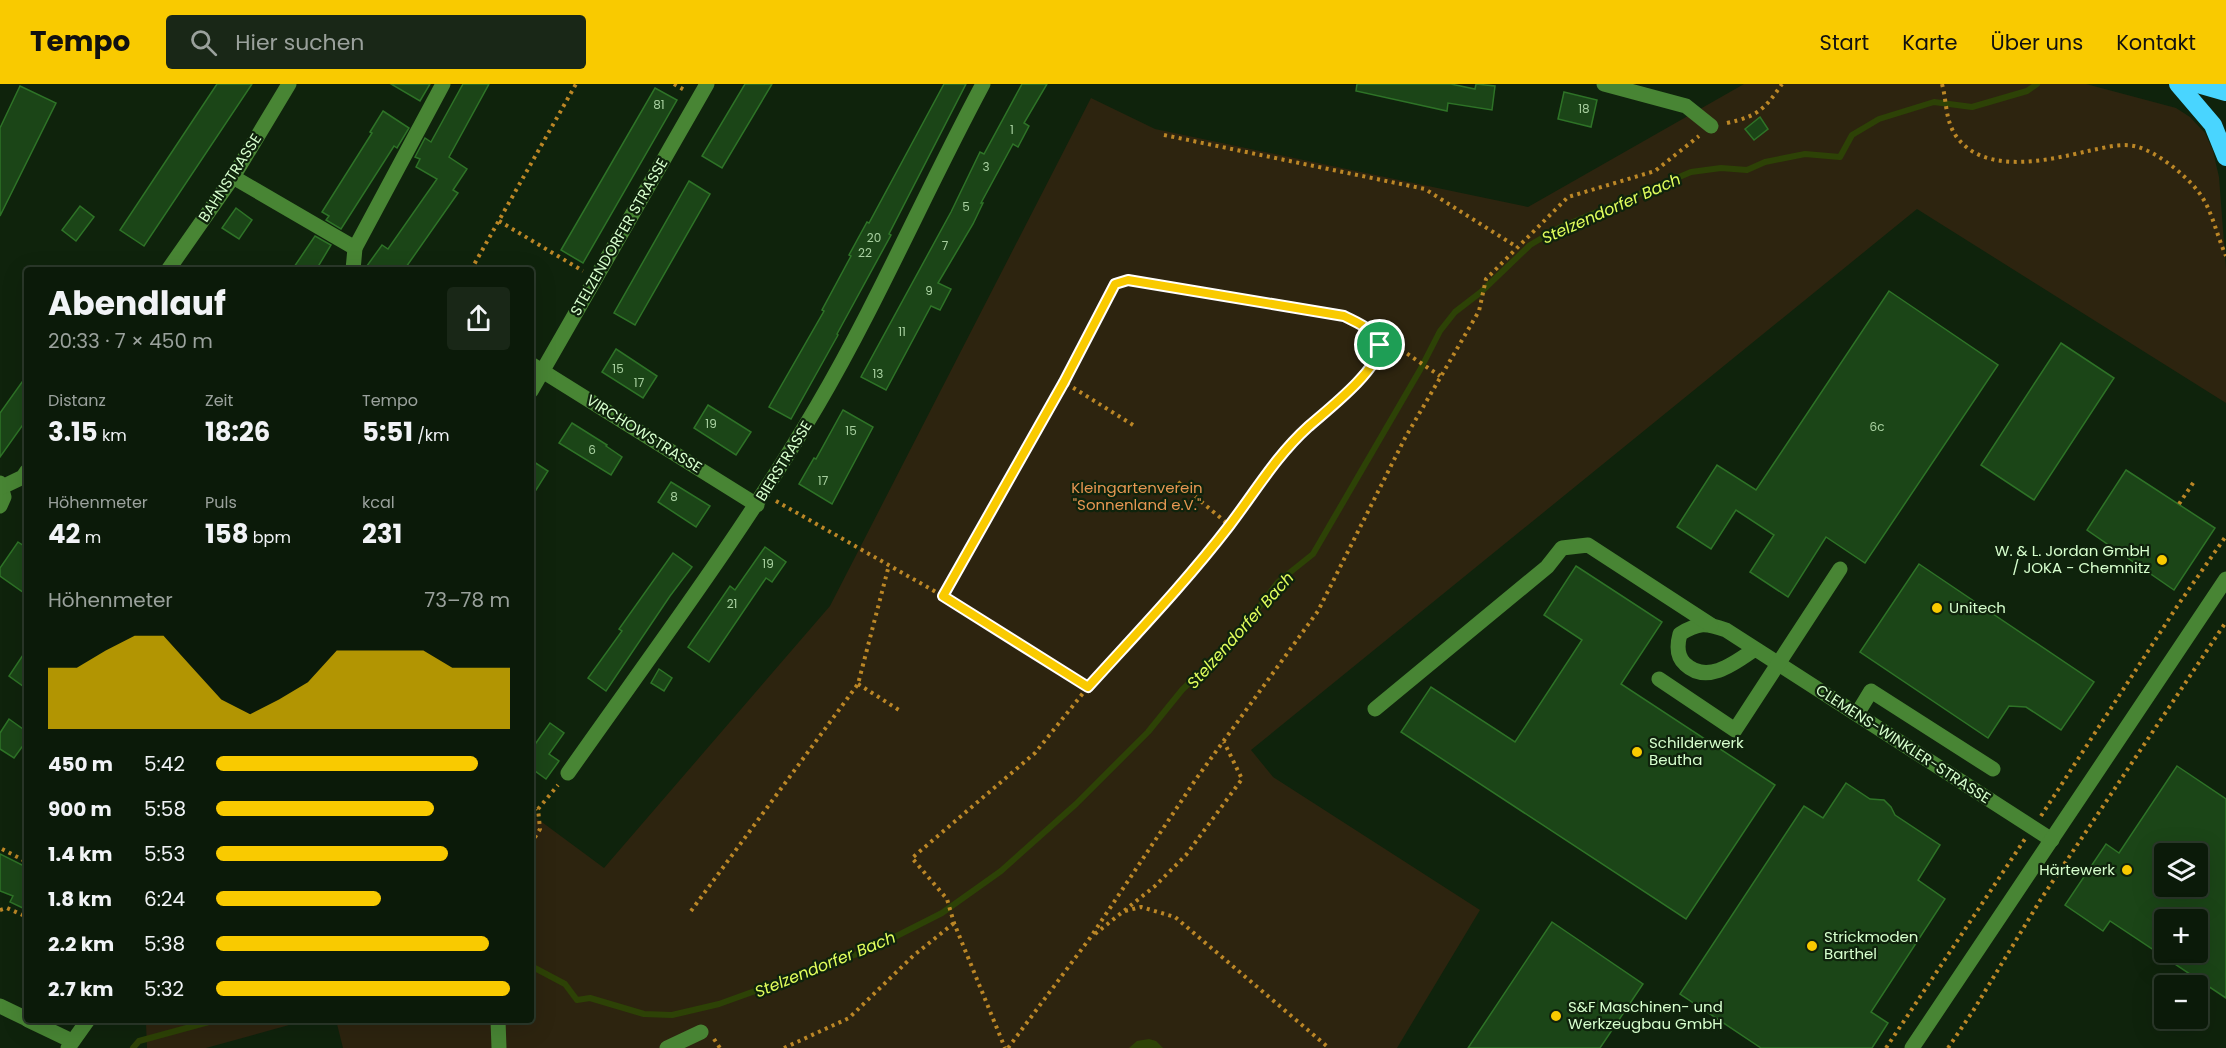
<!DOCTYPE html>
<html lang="de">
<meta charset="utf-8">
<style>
body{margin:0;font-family:Poppins,sans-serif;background:#192717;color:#f1f3f6;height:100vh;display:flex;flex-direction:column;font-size:22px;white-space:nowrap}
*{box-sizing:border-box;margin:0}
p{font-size:20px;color:#9aa19c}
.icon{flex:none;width:33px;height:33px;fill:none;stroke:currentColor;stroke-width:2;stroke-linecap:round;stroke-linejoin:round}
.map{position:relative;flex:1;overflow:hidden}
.side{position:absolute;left:24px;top:183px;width:510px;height:756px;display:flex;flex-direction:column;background:#0b1a09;border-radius:6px;box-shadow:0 6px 24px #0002,0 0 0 2px #2b382a}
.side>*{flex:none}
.fabs{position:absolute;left:2154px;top:759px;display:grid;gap:12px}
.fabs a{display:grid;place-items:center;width:54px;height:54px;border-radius:6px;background:#0b1a09;box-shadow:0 6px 24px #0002,0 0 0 2px #2b382a;font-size:30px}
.pin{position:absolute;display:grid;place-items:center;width:51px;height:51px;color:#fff;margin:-26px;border:3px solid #fff;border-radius:50%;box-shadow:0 2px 6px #0007}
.round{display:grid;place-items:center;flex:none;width:63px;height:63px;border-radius:6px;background:#192717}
.overview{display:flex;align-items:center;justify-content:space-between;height:102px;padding:0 24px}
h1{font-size:33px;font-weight:700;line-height:45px}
.figures{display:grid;grid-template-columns:repeat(3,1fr);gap:9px;height:102px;padding:6px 24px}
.figures div{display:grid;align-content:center}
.figures b{font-size:26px;font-weight:700}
.figures small{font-size:16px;font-weight:400}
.figures p{font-size:16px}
.chart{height:168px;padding:12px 24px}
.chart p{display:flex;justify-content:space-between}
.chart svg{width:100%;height:108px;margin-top:6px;fill:#f9ca00;opacity:.7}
ul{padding:0 24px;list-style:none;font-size:20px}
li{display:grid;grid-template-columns:96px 72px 1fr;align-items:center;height:45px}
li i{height:15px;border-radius:8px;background:#f9ca00}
header{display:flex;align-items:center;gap:36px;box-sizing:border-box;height:84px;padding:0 30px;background:#f9ca00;color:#111}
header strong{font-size:28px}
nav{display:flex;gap:33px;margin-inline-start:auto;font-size:21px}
.search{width:420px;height:54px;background:#192717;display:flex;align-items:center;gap:15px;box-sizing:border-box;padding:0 21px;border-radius:6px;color:#9aa19c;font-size:22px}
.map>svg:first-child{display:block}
</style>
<header>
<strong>Tempo</strong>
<div class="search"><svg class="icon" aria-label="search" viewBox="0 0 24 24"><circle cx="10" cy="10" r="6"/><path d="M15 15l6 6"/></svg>Hier suchen</div>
<nav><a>Start</a><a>Karte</a><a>Über uns</a><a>Kontakt</a></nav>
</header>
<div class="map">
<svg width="2226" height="964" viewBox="0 0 2226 964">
<rect width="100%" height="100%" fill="#0f230c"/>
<g fill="#2d240f">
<polygon points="1744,0 2086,0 2176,24 2190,33 2205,49 2213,67 2219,93 2226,185 2226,319 1917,125 1251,666 1273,693 1480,826 1397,964 343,964 336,936 531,936 531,730 604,784 830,522 1091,14 1155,45 1528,123"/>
<polygon points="151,936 307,936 206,964 147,964 146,939"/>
</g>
<polygon fill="#2d4206" points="1149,955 1156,957 1163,964 1129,964 1137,957"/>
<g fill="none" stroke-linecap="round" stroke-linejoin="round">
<g stroke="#2d4206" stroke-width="6">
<polyline points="531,882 565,900 577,916 590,914 644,930 672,931 719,920 871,865 942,829 1001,787 1076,720 1148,648 1182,606 1238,551 1278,498 1313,470 1420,286 1440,247 1455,228 1481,208 1530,161 1559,144 1691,88 1721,84 1747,86 1765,78 1805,70 1840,73 1852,51 1879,35 1934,18 1972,23 2027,7 2037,0"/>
<polyline points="133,964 139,957 216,936"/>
</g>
</g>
<g fill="#1b4517" stroke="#2e7327" stroke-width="1.5" fill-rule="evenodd">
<polygon points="217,0 252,0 144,162 120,146"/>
<polygon points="391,0 430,0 420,17"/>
<polygon points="463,0 489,0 449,73 467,85 453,106 458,109 404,186 364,186 382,161 388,165 437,95 416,83 420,75 415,73 425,54 431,58"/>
<polygon points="745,0 772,0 722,84 702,72"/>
<polygon points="944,0 966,0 889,150 891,151 837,250 838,251 791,335 769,323 824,227 822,226 851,172 849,171 867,138 869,139"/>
<polygon points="1022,0 1047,0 1024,39 1029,42 1018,63 1013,60 981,119 983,119 973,140 938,199 951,205 940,226 931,222 886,306 861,293 951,128 980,68 984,70"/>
<polygon points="1357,0 1451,0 1475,5 1476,0 1495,2 1492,26 1448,19 1447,27 1356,7"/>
<polygon points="20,2 56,19 0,132 0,44"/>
<polygon points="655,4 677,16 583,179 561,166"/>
<polygon points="1564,8 1597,16 1591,43 1558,35"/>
<polygon points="383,27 409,44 397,64 394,62 341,145 326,136 329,132 322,128 372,49 370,48"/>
<polygon points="1760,33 1768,45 1754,56 1745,45"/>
<polygon points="689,97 710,110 635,241 614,229"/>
<polygon points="80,122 94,133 76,157 62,146"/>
<polygon points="236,124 252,136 239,155 222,144"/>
<polygon points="315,152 331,161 316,186 292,186"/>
<polygon points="1889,207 1998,281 1865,479 1826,453 1788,513 1750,488 1774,451 1736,426 1711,465 1677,443 1717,381 1756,406"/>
<polygon points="2061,259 2114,294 2034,416 1981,381"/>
<polygon points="616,265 657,292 643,314 602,288"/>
<polygon points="27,291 27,335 0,373 0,329"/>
<polygon points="708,321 751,348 736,371 694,344"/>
<polygon points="843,326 873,343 832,420 799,400 814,374 816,375"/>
<polygon points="572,339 607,361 606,362 622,373 611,391 559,359"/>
<polygon points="531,376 548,387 531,414"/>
<polygon points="2126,386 2215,444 2174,506 2087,446"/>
<polygon points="671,398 710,422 696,443 658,418"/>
<polygon points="18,458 27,464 27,511 0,492 0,484"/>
<polygon points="765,463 786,478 772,498 766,494 709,578 688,563 730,502 735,506"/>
<polygon points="673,469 692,483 670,512 606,607 588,594 622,547 619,545"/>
<polygon points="1919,480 2094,598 2061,646 2026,623 2009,622 1988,654 1860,568"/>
<polygon points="1576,482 1662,538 1621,600 1775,701 1686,835 1401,648 1431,603 1515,658 1582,556 1544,531"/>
<polygon points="27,565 27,605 9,592"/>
<polygon points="659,585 672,594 664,607 651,599"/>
<polygon points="9,635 27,648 27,656 14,674 0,665 0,649"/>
<polygon points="550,639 564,649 549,670 559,677 546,695 531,684 531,666"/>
<path d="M2177,682L2226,715V914L2110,837L2103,847L2065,821L2106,760L2119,769ZM2164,770H2198V802H2164ZM2164,836H2198V868H2164Z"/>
<polygon points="1846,699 1870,715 1884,716 1891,723 1895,731 1940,761 1918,796 1945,815 1871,928 1888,939 1872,964 1761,964 1680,910 1804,722 1823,734"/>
<polygon points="0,770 26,783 27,781 27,826 10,818 13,812 0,807"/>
<polygon points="1552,838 1643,900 1600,964 1468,964"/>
</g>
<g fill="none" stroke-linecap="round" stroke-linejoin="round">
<g stroke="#bc8726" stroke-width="4" stroke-dasharray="3 4.5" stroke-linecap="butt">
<polyline points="674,0 686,7"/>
<path d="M1942,0C1947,18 1945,36 1956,52C1984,92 2049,76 2088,67C2104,64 2122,58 2138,63C2158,69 2183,89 2197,106C2212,124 2216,150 2226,172"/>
<path d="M1727,39C1758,32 1764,26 1782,0"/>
<polyline points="1164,51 1425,105 1517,163"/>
<polyline points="499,137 583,187"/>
<polyline points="471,186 576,0"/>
<path d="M1133,341L1064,298L1115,200L1128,196L1344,232C1359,240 1372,245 1380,262L1393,260L1440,292"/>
<polyline points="1178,398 1229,441"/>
<polyline points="776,417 943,512 1064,298"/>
<polyline points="2179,420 2195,396"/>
<polyline points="943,512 1088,603 1035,669 912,774 947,815 954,839 1005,964"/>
<polyline points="858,600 899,626"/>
<polyline points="1088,603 1189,491 1229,441 1269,384 1300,350 1351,305 1376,277 1380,262"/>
<polyline points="531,720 538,725"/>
<polyline points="538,725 558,701"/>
<polyline points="2041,732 2178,521 2226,452"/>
<polyline points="531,760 540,745 538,725"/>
<polyline points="2,765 27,778"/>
<polyline points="0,826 7,824 27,833"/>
<polyline points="691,827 858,600 889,481"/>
<polyline points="1125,827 1141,823 1175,833 1329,964"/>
<polyline points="1095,850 1155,802 1186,771 1242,695 1224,658"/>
<polyline points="714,955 720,964"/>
<polyline points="784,964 849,934 913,872 954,839"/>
<polyline points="1008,964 1090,854 1196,695 1318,527 1405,354 1479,227 1486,195 1568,113 1655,87 1699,52"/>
<polyline points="1886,964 2025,755"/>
<polyline points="1948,964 1973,927 2041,815 2226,538"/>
</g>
<g stroke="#488534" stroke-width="15">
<polyline points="1604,0 1686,22 1711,42"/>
<polyline points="233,93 355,164"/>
<polyline points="168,186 233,93 289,0"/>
<polyline points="353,186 355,164 443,0"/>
<polyline points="531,280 757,421"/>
<polyline points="531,307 707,0"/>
<polyline points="0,399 4,413 0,422"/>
<polyline points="2,403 23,393 27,387"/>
<path d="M1755,565C1735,579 1707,601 1685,580C1676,572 1677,561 1680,550C1699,538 1706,539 1726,546L2052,756"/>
<polyline points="1659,595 1735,646 1840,485"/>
<polyline points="1375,625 1547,483 1562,464 1588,461 1711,541"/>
<polyline points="1857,630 1871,607 1993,685"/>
<path d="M568,689C653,568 742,450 817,322C878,218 926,106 983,0"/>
<polyline points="0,922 27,935"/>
<polyline points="28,936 72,957"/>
<polyline points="498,936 499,964"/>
<polyline points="68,964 88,936"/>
<polyline points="667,964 701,948"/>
<polyline points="1912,964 2226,495"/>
</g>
<g stroke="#49d5ff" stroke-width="18">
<polyline points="2178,0 2213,41 2226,73"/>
<polyline points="2198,0 2226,8"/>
</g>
</g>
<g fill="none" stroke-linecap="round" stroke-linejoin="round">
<defs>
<path id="route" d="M1128,196L1344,232C1355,238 1380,247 1379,263C1379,286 1326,327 1308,343C1276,372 1255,408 1229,442C1186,498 1136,550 1088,603L943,512L1064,298L1115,200Z"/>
</defs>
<use href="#route" stroke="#fff" stroke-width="12"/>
<use href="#route" stroke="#f9ca00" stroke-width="8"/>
</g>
<g fill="#f9ca00" stroke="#0f230c" stroke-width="2">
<circle cx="2162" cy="476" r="6"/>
<circle cx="1937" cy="524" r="6"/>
<circle cx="1637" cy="668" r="6"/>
<circle cx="2127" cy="786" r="6"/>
<circle cx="1812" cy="862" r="6"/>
<circle cx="1556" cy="932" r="6"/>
</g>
<g text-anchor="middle" stroke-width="4.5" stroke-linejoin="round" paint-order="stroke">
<g font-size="12" fill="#a8d0a0">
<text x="659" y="25">81</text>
<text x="1584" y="29">18</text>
<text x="1012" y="50">1</text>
<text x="986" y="87">3</text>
<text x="966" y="127">5</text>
<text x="874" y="158">20</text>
<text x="945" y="166">7</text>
<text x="865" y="173">22</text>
<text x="929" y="211">9</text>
<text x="902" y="252">11</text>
<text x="618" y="289">15</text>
<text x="878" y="294">13</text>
<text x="639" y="303">17</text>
<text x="711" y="344">19</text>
<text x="1877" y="347">6c</text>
<text x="851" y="351">15</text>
<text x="592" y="370">6</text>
<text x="823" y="401">17</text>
<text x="674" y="417">8</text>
<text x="768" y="484">19</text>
<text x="732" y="524">21</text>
</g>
<g font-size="15" fill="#d7ffce" stroke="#0f230c">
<text transform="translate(230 94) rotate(-57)" y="5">BAHNSTRASSE</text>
<text transform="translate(619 153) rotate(-60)" y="5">STELZENDORFER STRASSE</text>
<text transform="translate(644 350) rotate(32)" y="5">VIRCHOWSTRASSE</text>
<text transform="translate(784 377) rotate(-58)" y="5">BIERSTRASSE</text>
<text transform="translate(1903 660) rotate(33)" y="5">CLEMENS-WINKLER-STRASSE</text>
</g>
<g font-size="15" fill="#e79752" stroke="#0f230c">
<text x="1137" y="409">Kleingartenverein<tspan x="1137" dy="17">"Sonnenland e.V."</tspan></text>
</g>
<g font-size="15" fill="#d7ffce" stroke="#0f230c" text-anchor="start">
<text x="2150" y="472" text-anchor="end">W. &amp; L. Jordan GmbH<tspan x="2150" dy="17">/ JOKA - Chemnitz</tspan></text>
<text x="1949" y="529">Unitech</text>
<text x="1649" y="664">Schilderwerk<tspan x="1649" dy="17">Beutha</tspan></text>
<text x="2115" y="791" text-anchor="end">Härtewerk</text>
<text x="1824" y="858">Strickmoden<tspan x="1824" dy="17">Barthel</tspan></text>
<text x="1568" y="928">S&amp;F Maschinen- und<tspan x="1568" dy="17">Werkzeugbau GmbH</tspan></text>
</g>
<g font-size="16" font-style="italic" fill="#e2ff5c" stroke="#0f230c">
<text transform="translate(1611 124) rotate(-24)" y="6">Stelzendorfer Bach</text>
<text transform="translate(1240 546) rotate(-48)" y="6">Stelzendorfer Bach</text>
<text transform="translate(825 880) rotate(-22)" y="6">Stelzendorfer Bach</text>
</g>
</g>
</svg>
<div class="fabs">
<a><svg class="icon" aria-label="layers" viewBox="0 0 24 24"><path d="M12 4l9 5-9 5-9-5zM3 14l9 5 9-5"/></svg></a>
<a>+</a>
<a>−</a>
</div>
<div class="pin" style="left:1380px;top:261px;background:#1e9e55"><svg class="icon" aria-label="arrive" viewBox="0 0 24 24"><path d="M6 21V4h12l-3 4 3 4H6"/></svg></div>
<section class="side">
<div class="overview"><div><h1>Abendlauf</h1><p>20:33 · 7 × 450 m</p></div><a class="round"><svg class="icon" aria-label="share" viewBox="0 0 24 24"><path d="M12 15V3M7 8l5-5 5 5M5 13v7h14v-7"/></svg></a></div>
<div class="figures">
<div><p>Distanz</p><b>3.15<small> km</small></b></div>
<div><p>Zeit</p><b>18:26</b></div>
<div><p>Tempo</p><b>5:51<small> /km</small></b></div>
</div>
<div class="figures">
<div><p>Höhenmeter</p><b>42<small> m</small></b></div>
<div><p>Puls</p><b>158<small> bpm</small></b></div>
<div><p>kcal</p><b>231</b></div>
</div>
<div class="chart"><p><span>Höhenmeter</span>73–78 m</p>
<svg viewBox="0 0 160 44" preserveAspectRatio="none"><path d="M0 44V19L10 19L20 12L30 6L40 6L50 19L60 32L70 38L80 32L90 25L100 12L110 12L120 12L130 12L140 19L150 19L160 19V44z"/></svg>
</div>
<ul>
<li><b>450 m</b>5:42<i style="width:89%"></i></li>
<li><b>900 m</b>5:58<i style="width:74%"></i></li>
<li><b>1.4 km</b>5:53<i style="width:79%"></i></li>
<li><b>1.8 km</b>6:24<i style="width:56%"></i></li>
<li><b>2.2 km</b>5:38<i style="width:93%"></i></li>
<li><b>2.7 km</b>5:32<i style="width:100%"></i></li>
</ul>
</section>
</div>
